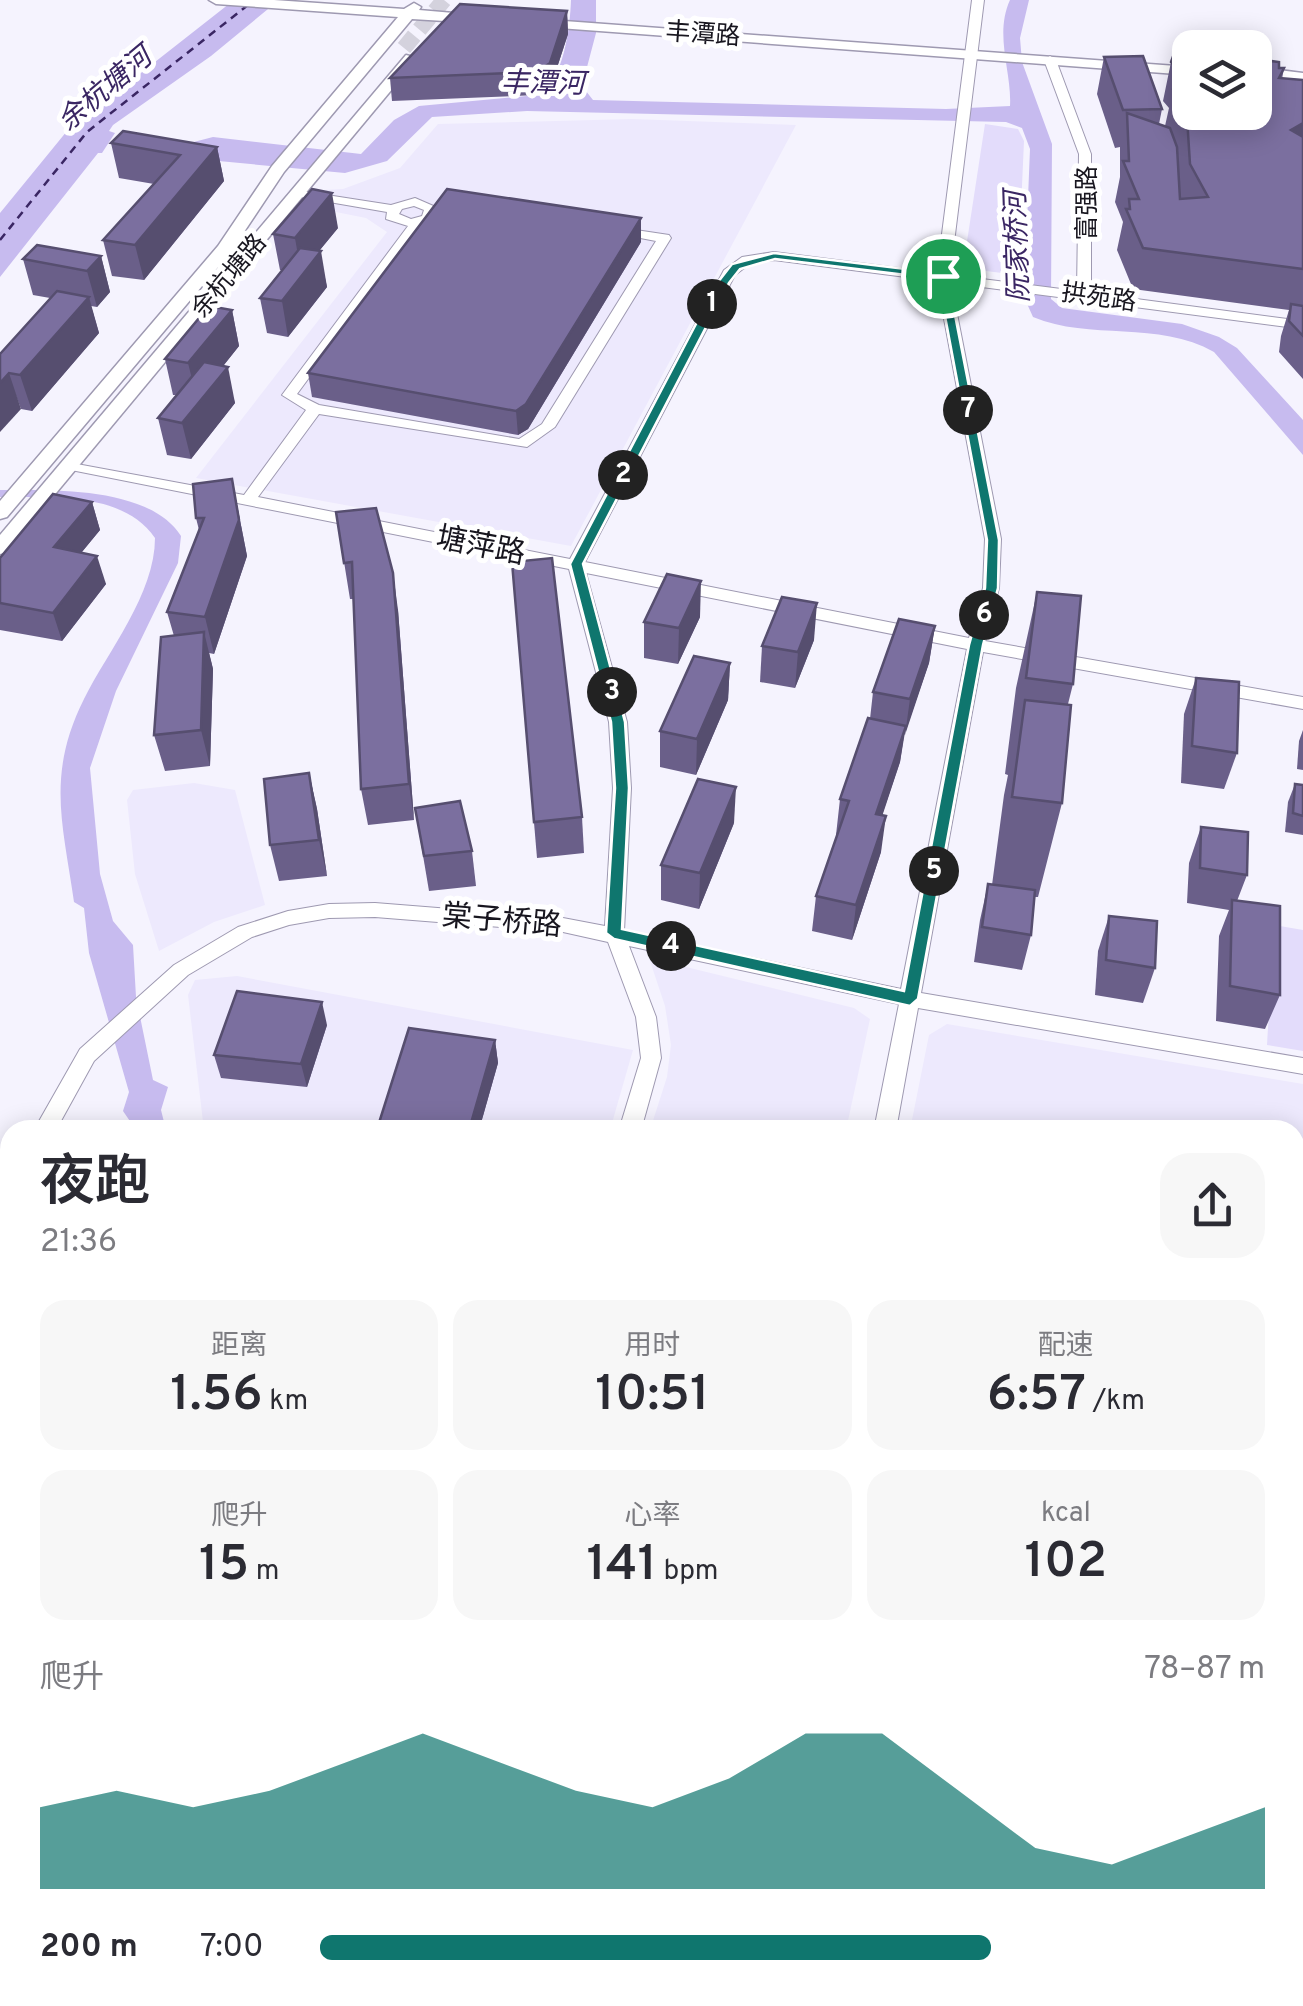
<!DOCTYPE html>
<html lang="zh">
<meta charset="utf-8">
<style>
body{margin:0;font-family:Overpass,"Noto Sans SC",sans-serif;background:#f7f7f7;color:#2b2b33;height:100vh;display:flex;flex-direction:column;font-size:38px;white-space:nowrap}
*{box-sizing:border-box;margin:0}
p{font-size:32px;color:#7c7c81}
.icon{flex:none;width:55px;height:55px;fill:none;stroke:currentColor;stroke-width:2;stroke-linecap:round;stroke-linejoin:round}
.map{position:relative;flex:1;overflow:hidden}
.details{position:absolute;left:0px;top:1120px;width:1305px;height:888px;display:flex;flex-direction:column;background:#fff;border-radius:30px 30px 0 0;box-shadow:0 5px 25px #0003}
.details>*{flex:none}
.controls{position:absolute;left:1172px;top:30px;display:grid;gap:20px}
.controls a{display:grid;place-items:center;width:100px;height:100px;border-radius:20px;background:#fff;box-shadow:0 5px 25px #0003;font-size:50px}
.pin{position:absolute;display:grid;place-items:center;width:85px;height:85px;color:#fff;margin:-42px;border:5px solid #fff;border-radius:50%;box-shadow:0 2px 10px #0007}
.km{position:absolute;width:50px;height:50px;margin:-25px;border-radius:50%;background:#222;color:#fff;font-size:28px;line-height:50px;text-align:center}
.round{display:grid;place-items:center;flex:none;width:105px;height:105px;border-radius:30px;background:#f7f7f7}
.overview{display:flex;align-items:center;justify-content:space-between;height:170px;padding:0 40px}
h1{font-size:55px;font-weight:600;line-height:75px}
.figures{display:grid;grid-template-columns:repeat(3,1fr);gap:15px;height:170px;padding:10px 40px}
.figures div{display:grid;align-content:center;border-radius:25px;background:#f7f7f7;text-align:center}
.figures b{font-size:50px;font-weight:600}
.figures small{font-size:28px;font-weight:400}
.figures p{font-size:28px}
.chart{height:280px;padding:20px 40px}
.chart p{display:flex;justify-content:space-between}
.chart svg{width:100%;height:180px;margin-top:10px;fill:#0f766e;opacity:.7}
ul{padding:0 40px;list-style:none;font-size:32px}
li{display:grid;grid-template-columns:160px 120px 1fr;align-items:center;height:75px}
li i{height:25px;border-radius:12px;background:#0f766e}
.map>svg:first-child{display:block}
</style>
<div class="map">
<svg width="1303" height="2006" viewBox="0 0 1303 2006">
<rect width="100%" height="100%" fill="#f5f3fe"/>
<g fill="#ede9fd">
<polygon points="632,119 796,125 571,546 196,478 387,232 366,218 311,207 324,190 343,189 400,168 438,124"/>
<polygon points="194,783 235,790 265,905 214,922 159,951 135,874 127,800 133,790"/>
<polygon points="649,958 854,1008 870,1019 846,1130 650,1130 667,1077 671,1045 665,1006"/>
<polygon points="237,976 633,1050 610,1130 204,1130 188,995 195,980"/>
<polygon points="947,1024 1303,1084 1303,1202 1295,1294 1295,1130 910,1130 929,1035"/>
</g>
<g fill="#e3dcfb">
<polygon points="985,124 1018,129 1024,141 1018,275 978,270 964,261"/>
<polygon points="1274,925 1303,930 1303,1051 1267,1045"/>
</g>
<g fill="#c7bbef">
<polygon points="234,0 279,0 211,56 113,125 109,131 115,133 102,153 98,153 0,277 0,213 67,131"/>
<path d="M571,0H596V33L582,86L593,100L946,109L1010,106C1012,72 994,35 1010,0H1029L1020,38L1022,62L1052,144L1051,299L1062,308L1182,324L1219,337L1237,348L1303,420V455L1214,352C1158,320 1090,341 1033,317L1024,297L1030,149L1022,128L1006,122L527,111L432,117L387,161L345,173L176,157L186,144L213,137L361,154L394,120L419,106L538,95C564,81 570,27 571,0Z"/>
<path d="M0,490C52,490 149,486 181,536L178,563L116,691L90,768L100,874L113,921L133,945L136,997L153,1080L168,1087L161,1110L166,1130H136L123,1111L129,1092L89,953L84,908L74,902C63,824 46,775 84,699C108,651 155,594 155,538C123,491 50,498 0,497Z"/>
</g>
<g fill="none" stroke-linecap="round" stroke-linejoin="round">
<polyline stroke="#3a2663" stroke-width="2.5" stroke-dasharray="8 6" stroke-linecap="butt" points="0,240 87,132 248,5"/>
<polyline stroke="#d4d2dd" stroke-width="16" stroke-dasharray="16 8" stroke-linecap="butt" points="404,48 444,0"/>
<defs>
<g id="minor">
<path d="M972,0H984L950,275L1077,291L1079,154L1044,60L1050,56L1056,60L1091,154V293L1303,321V329L951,283L1001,539L999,588L985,641L1303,697V709L983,652L921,993L1303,1058V1074L918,1008L896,1130H874L899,1004L629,946L656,1017L661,1058L641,1130H619L641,1058L636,1017L608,942L563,932L375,917L329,918L289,925L252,937L188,975L94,1061L56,1130H34L80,1049L174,965L238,927L288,911L329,904L375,903L563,918L605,926L613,788L609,722L569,569L71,470L63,465L66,462L244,495L306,410L282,395L408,226L386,219L387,212L306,198L301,197V191L391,205L415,198L438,208L433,221L423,223L297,394L319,405L519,439L542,424L656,241L609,232V226L669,235L671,238L555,427L527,447L319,414L258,497L570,559L724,270L742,257L774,252L937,273ZM414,206L424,210L422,216L411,219L399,214L402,209ZM774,260L937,281L985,539L983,588L969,638L585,562L735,275L751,263ZM586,573L967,649L901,989L624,931L631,788L627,722Z"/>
<polygon points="10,1182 10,1211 0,1218 0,1189"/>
<polygon points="630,1998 658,1998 657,2006 629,2006"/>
</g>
<g id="major">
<polygon points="209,0 274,0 404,9 414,3 421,7 419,10 477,15 484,19 477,23 412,19 284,172 230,253 7,517 0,519 0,501 218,246 272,166 398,17 216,4"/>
<polygon points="537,19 1190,67 1190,75 532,26 532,20"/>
<polygon points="406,55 418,58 7,552 0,554 0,535"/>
<polygon points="1255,67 1303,73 1303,81 1255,75"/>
<polygon points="0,1221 10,1224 10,1248 0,1245"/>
<polygon points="0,1254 10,1256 10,1280 0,1278"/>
<polygon points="1295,1742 1303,1746 1303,1820 1295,1817"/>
</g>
</defs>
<use href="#minor" stroke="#9e99b1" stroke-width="2"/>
<use href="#major" stroke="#9e99b1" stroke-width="3"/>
<use href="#minor" fill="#fff" fill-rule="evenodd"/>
<use href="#major" fill="#fff" fill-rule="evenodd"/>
</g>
<g fill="#6a5f89">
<polygon points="567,11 568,34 551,86 538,95 392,101 390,78"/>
<polygon points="1104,57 1162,109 1159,124 1165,126 1169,108 1163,101 1171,62 1279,68 1284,68 1282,79 1303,80 1303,379 1279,352 1281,336 1289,310 1133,289 1117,250 1123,222 1115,202 1120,177 1120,147 1115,148 1097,94"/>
<polygon points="111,143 217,147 224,181 144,280 112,276 103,240 154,184 119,178"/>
<polygon points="338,228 319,251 327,287 288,337 267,333 260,298 282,270 280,270 273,234"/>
<polygon points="641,242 528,429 518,435 312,397 308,373"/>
<polygon points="101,256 110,292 97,307 91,306 99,333 32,411 21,409 0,354 50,298 33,295 23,259"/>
<polygon points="232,310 239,346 223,366 235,403 191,459 167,455 158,418 177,395 173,395 165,359"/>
<polygon points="232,479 247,556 214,654 209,653 213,669 210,766 165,771 154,735 174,636 167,612 199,530 196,518"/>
<polygon points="92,502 100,530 81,553 106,584 62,641 0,630 0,558"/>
<polygon points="336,512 398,610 414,820 368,825 361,789 353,599 350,599"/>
<polygon points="512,562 582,817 584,853 537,858"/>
<polygon points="1037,592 1073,684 1068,704 1062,803 1038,897 1034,897 1031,935 1022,970 974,962 980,920 988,884 992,885 1004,795 1008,775 1005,774 1016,688"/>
<polygon points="700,617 678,664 644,658 644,622"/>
<polygon points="935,626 929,663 904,735 900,762 882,815 881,852 852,940 812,931 816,896 837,835 836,835 840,799 870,719 873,692"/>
<polygon points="814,640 795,688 760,682 762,646"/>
<polygon points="730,663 728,700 696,775 660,767 660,731"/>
<polygon points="1196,678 1237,753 1224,789 1181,783 1184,714"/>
<polygon points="1303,730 1303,770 1297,769 1299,741"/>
<polygon points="309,773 317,809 327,876 279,881 270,845"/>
<polygon points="1295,784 1303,785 1303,835 1285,832 1288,802"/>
<polygon points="415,808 472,851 476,886 429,891"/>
<polygon points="734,823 699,909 661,900 661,865"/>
<polygon points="1201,827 1247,875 1237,901 1280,995 1265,1029 1216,1021 1219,936 1229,910 1187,903 1189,863"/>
<polygon points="1109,916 1155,968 1143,1003 1095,995 1098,951"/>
<polygon points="327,1025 307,1087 221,1078 214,1055"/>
<polygon points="495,1040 498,1063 479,1130 379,1130 378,1126"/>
<polygon points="1295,1279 1303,1281 1303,1396 1295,1394"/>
<polygon points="1303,1601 1303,1680 1295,1670 1295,1606"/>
</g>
<g fill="#564e6f">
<polygon points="567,11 568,34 551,86 538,95 537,72"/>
<polygon points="1303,123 1303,156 1291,130"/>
<polygon points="217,147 224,181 144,280 135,245"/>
<polygon points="332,193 338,228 301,273 295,238"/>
<polygon points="641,218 641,242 528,429 518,435 516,411"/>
<polygon points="321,251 327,287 288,337 282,301"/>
<polygon points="101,256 110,292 97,307 87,271"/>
<polygon points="89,297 99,333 32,411 20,375"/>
<polygon points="232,310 239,346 197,399 188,363"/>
<polygon points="228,367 235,403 191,459 182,423"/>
<polygon points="9,373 21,409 0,432 0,383"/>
<polygon points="232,479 247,556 214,654 205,617"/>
<polygon points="92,502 100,530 63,575 54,547"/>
<polygon points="97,556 106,584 62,641 53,613"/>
<polygon points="393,573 398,610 414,820 409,784"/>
<polygon points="701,581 700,617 678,664 679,628"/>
<polygon points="817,603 814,640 795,688 798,652"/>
<polygon points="935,626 929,663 905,735 910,699"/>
<polygon points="204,632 213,669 210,766 201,730"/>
<polygon points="730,663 728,700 696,775 697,739"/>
<polygon points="906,726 900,762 871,850 876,814"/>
<polygon points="309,773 317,809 327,876 319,840"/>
<polygon points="736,787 734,823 699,909 700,873"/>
<polygon points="886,816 881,852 852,940 856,905"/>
<polygon points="322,1002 327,1025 307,1087 301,1064"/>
<polygon points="495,1040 498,1063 479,1130 469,1130"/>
</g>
<g fill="#7b6f9f" stroke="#564e6f" stroke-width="2.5">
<polygon points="460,4 567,11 550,63 537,72 390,78"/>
<polygon points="1175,51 1190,52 1190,112 1255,112 1255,59 1279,62 1279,68 1284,68 1279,78 1303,80 1303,123 1291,130 1303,137 1303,269 1143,248 1126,209 1130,209 1129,199 1139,199 1123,161 1129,161 1127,113 1170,128 1177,147 1180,199 1208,197 1190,164 1186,102 1173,89 1178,70 1171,62"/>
<polygon points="1143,56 1162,109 1123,110 1104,57"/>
<polygon points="123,131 217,147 135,245 103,240 180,155 111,143"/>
<polygon points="312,189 332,193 295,238 273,234"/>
<polygon points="447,189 641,218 526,404 516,411 308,373"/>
<polygon points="37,245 101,256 87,271 23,259"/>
<polygon points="300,248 321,251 282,301 260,298"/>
<polygon points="57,291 89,297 20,375 9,373 0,383 0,354"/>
<polygon points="1291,304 1303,306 1303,336 1289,321"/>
<polygon points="209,306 232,310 188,363 165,359"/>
<polygon points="204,362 228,367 182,423 158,418"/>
<polygon points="232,479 239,520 205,617 167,612 204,518 196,518 193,484"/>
<polygon points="53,494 92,502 54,547 97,556 53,613 0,603 0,558"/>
<polygon points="376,508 393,573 409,784 361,789 352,562 344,563 336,512"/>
<polygon points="552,558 582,817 534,822 512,562"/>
<polygon points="667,574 701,581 679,628 644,622"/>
<polygon points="1037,592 1081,596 1073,684 1026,678"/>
<polygon points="782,597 817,603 798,652 762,646"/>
<polygon points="899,619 935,626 910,699 873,692"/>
<polygon points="204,632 201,730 154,735 161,637"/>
<polygon points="694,656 730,663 697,739 660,731"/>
<polygon points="1196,678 1239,682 1237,753 1192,746"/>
<polygon points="1025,700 1071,705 1062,803 1012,797"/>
<polygon points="868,718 906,726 876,814 886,816 856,905 816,896 849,801 840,799"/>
<polygon points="309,773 319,840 270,845 264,779"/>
<polygon points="698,779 736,787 700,873 661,865"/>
<polygon points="1295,784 1303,785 1303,816 1293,813"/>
<polygon points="460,801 472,851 424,856 415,808"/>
<polygon points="1201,827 1248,832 1247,875 1200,868"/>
<polygon points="988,884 1035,890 1031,935 982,927"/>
<polygon points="1232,900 1280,906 1280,995 1230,986"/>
<polygon points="1109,916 1157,921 1155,968 1106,960"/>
<polygon points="237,991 322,1002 301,1064 214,1055"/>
<polygon points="409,1028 495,1040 469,1130 407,1130 378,1126"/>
<polygon points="262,1123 314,1130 259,1130"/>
<polygon points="1295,1279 1303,1281 1303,1362 1295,1359"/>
<polygon points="1303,1601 1303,1630 1295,1620 1295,1606"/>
<polygon points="496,1998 607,1998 605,2006 499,2006"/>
</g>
<path fill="#0f766e" stroke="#fff" stroke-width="2.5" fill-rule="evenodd" d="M774,253L947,274L999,540L998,588L983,645L918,999L910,1006L614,939L606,933L615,788L611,722L570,564L718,282L732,264ZM775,259L938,279L987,540L985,588L969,645L904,991L622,929L629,788L625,722L583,564L729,283L740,269Z"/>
<g text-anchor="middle" stroke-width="10" stroke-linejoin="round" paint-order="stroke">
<g font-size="25" fill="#18161f" stroke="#fff">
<text transform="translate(703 33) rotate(4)" y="9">丰潭路</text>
<text transform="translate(1086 203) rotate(-90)" y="9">富强路</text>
<text transform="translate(228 275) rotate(-50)" y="9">余杭塘路</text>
<text transform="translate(1099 296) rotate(8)" y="9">拱苑路</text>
</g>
<g font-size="28" font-style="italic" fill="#3a2663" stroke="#fff">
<text transform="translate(543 82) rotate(1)" y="10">丰潭河</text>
<text transform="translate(104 88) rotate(-40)" y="10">余杭塘河</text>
<text transform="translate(1016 247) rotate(-92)" y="10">阮家桥河</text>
</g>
<g font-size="30" fill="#18161f" stroke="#fff">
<text transform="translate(481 545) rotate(11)" y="10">塘萍路</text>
<text transform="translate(502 920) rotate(5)" y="10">棠子桥路</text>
</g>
</g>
</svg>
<div class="controls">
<a><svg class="icon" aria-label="layers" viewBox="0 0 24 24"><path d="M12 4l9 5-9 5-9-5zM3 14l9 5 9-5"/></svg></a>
</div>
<div class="pin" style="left:943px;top:276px;background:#1e9e55"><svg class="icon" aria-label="arrive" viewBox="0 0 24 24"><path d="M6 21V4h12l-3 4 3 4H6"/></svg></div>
<b class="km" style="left:712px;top:304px">1</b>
<b class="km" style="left:623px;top:475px">2</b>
<b class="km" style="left:612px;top:692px">3</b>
<b class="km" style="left:671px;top:946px">4</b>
<b class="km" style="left:934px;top:871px">5</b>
<b class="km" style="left:984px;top:615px">6</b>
<b class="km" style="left:968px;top:410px">7</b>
<section class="details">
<div class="overview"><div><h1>夜跑</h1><p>21:36</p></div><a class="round"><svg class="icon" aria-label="share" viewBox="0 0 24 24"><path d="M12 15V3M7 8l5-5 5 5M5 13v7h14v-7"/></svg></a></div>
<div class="figures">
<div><p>距离</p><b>1.56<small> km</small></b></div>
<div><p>用时</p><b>10:51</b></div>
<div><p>配速</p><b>6:57<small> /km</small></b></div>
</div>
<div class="figures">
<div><p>爬升</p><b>15<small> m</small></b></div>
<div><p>心率</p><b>141<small> bpm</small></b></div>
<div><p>kcal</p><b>102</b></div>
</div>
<div class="chart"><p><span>爬升</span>78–87 m</p>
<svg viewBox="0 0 160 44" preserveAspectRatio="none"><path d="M0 44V24L10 20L20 24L30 20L40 13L50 6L60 13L70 20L80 24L90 17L100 6L110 6L120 20L130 34L140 38L150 31L160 24V44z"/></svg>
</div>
<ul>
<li><b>200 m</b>7:00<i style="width:71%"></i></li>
</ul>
</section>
</div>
